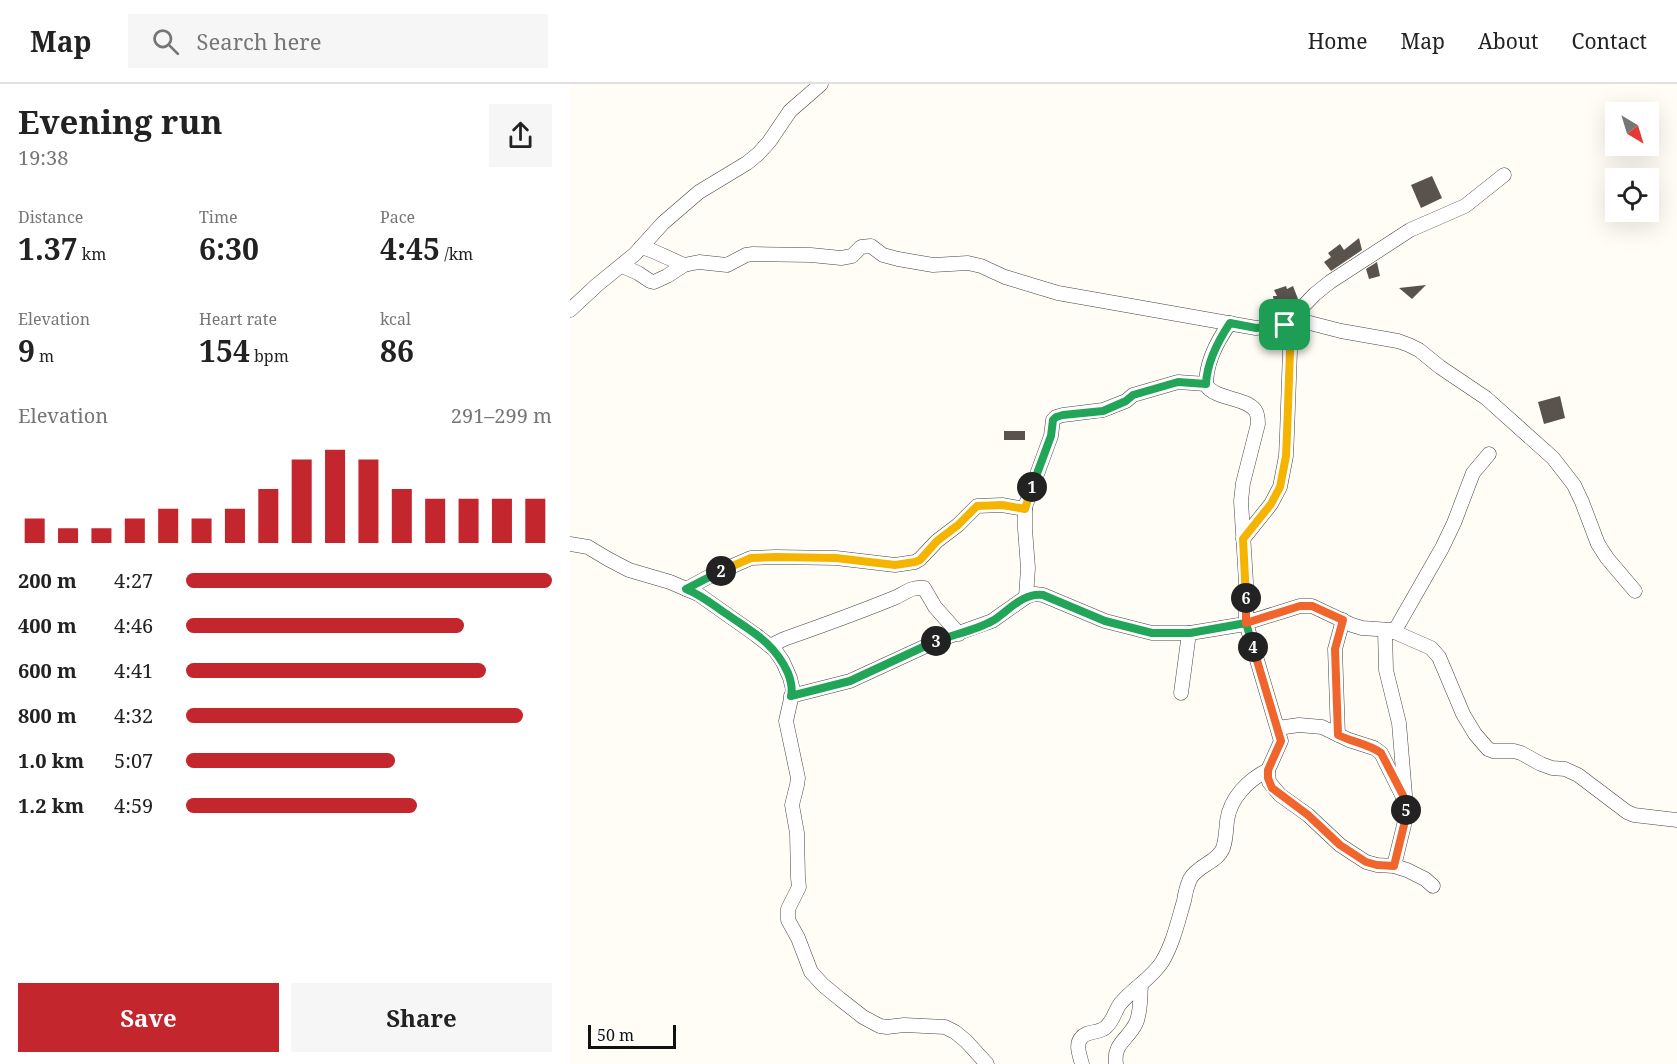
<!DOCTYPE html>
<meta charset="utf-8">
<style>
body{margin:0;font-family:"Noto Serif",serif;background:#f6f6f6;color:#222;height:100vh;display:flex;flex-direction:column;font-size:22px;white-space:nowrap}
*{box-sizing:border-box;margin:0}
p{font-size:20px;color:#767676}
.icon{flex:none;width:33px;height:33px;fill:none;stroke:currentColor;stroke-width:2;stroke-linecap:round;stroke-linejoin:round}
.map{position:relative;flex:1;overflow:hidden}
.details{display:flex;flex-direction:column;background:#fff;width:570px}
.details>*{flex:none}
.needle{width:39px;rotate:142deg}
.buttons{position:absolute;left:1035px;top:18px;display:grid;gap:12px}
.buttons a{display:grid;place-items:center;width:54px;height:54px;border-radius:0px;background:#fff;box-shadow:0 6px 24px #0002;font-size:30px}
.scale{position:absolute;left:18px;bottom:15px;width:88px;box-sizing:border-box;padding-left:6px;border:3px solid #111;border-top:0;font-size:16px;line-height:21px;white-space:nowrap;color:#111;-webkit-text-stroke:4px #fff;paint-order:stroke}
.pin{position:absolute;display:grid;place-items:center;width:51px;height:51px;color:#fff;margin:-26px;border-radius:12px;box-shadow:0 3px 9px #0006}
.km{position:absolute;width:30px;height:30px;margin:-15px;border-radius:50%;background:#222;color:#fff;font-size:16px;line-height:30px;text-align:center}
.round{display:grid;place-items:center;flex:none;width:63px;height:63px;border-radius:0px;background:#f6f6f6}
.headline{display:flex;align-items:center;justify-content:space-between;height:102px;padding:0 18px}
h1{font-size:33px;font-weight:700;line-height:45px}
.stats{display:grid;grid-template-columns:repeat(3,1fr);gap:9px;height:102px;padding:6px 18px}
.stats div{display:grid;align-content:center}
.stats b{font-size:30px;font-weight:700}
.stats small{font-size:16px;font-weight:400}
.stats p{font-size:16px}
.chart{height:168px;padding:12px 18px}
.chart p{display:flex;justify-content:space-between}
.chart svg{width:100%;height:108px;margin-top:6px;stroke:#c4262e;stroke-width:6}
.primary-button{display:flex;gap:12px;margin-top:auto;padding:12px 18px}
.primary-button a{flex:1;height:69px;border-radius:0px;background:#c4262e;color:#fff;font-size:24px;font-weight:700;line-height:69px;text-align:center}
.primary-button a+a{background:#f6f6f6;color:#222}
ul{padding:0 18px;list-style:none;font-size:20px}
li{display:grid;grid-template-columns:96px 72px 1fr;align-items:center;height:45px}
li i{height:15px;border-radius:8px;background:#c4262e}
header{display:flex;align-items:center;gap:36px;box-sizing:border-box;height:84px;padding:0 30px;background:#fff;border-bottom:2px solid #e0e0e0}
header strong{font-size:28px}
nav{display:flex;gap:33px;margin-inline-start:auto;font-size:21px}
.search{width:420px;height:54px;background:#f6f6f6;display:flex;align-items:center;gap:15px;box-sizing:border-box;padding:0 21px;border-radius:0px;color:#767676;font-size:22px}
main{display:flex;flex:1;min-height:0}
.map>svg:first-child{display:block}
</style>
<header>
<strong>Map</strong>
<div class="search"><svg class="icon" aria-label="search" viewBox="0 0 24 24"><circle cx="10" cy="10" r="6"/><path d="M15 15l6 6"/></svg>Search here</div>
<nav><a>Home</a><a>Map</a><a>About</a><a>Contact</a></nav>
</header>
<main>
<section class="details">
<div class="headline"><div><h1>Evening run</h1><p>19:38</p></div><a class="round"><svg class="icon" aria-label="share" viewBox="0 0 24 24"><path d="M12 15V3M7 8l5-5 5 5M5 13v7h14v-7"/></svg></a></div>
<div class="stats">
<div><p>Distance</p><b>1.37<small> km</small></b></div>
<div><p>Time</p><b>6:30</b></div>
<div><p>Pace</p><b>4:45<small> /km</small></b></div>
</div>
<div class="stats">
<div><p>Elevation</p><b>9<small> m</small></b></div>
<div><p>Heart rate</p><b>154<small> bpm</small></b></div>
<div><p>kcal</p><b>86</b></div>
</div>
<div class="chart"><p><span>Elevation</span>291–299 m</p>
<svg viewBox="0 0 160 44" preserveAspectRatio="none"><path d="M5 44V34M15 44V38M25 44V38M35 44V34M45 44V30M55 44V34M65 44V30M75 44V22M85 44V10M95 44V6M105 44V10M115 44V22M125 44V26M135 44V26M145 44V26M155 44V26"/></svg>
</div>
<ul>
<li><b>200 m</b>4:27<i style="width:100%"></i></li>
<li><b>400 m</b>4:46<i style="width:76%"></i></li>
<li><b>600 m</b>4:41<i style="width:82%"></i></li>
<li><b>800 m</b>4:32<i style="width:92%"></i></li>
<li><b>1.0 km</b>5:07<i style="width:57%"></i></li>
<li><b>1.2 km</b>4:59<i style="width:63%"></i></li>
</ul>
<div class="primary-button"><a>Save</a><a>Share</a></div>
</section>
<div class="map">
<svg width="1107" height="980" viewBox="0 0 1107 980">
<rect width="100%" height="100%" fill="#fffdf5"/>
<g fill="#5a524d">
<polygon points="862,92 872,114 851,124 841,101"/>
<polygon points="789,154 792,166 761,187 754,178 761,173 758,169 770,160 774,166"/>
<polygon points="807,178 810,192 799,195 796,185"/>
<polygon points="856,201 842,215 829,204"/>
<polygon points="716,202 717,205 723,202 728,215 711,232 710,228 705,228 703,212 707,212 704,206"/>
<polygon points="990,312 995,334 974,340 968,318"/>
<rect x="434" y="347" width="21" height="9"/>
</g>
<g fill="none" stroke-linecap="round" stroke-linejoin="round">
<defs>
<g id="minor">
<polyline points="71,163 83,167 114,181"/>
<polyline points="52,182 68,189 80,197 84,198 97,192 114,181 129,178 157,181 176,171 183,170 241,171 271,174 282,172 291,163 301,162 313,171 328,175 363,181 398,179 411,182 435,193 488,209 686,244 736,238 771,247 828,257 839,261 849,266 870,283 916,314 983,374 1004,401 1012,418 1028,460 1037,474 1065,507"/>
<polyline points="0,226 27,201 65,170 93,139 129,108 177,79 188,70 199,58 220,27 251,0"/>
<path d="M660,239C647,257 636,279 636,301C646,316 675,313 685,326C688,330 688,336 688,340L673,399L671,417L676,498V539L711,657L698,686L699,698L710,711L738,731L770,761L796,778L807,781L824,782L837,786L855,795L863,802"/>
<polyline points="715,241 745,210 760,198 840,146 895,122 934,91"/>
<polyline points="673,455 701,420 710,403 716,372 717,350 721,239"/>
<polyline points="0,460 18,463 38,475 59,486 100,498 128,510 186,551 205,566 213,578 220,594 223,606 216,637 228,694 227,701 222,721 227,749 228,794 229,803 218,825 218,836 228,854 241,888 253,901 270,915 293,933 310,942 317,943 334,941 375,943 385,948 396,957 417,980"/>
<polyline points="116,505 144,490 181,474 206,473 266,474 325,481 345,478 350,475 367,457 388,441 407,422 432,421 455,425"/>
<polyline points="456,513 458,484 455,445 455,423 481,352 483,336 486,333 493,331 533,326 556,317 563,311 608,298 636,300"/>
<polyline points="815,546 816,586 829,639 836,723 834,741 824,782"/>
<polyline points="824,548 872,464 884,439 903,389 919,370"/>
<path d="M200,562L214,555C251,542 287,529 324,514C334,510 342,502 354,504L365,523L389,550"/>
<polyline points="611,609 619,549"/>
<polyline points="221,612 280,597 369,556 422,537 456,513 465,510 473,511 535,537 582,549 620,549 669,541 730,522 742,522 782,541 792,544 820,546 861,564 869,573 893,630 905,650 918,665 923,667 944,667 951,669 971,680 982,684 995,685 1008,691 1057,728 1064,731 1107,736"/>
<polyline points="708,644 729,641 752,643 779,656 804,664 811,669 833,713"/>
<polyline points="768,651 765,565 773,536"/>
<path d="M512,980C510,972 505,961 511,954C517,946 529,950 536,943C543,937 545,927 550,920C563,904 581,895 592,878C603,860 608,837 614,817C615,810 617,802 620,795C628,781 648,778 653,764C656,756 656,746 657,737C660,714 678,696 698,686"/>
<path d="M546,980C543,959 558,956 566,939C571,928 570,913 571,901"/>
</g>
</defs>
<use href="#minor" stroke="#444" stroke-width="15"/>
<use href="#minor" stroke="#fff" stroke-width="14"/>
</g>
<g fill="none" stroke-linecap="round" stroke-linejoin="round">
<defs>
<path id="split-1" d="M462,403L481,352L483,336L486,333L493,331L533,327L556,317L563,311L608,298L636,300C637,278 648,257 660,239L686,244L715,241"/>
<polyline id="split-2" points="151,487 181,474 206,473 266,474 325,481 345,478 350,476 367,457 388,441 407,422 432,421 455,425 462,403"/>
<path id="split-3" d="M151,487L116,505C131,511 142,520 155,529C182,548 204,558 218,589C221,597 223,604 221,612L280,597L366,557"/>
<path id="split-4" d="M366,557C385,550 407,546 424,536C439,526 454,508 473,511L535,537L582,549H620L676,539L683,563"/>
<polyline id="split-5" points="683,563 711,657 698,686 698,694 702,704 738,731 770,761 796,778 807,781 824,782 834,741 836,726"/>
<path id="split-6" d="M676,514V539L730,522H742L773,536L765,565L768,651C782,658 799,660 811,669L836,717V726"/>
<polyline id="split-7" points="676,514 673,455 701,420 710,403 716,372 717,350 721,239 715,241"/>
</defs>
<use href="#split-1" stroke="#fff" stroke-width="12"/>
<use href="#split-2" stroke="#fff" stroke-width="12"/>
<use href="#split-3" stroke="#fff" stroke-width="12"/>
<use href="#split-4" stroke="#fff" stroke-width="12"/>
<use href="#split-5" stroke="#fff" stroke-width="12"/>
<use href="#split-6" stroke="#fff" stroke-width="12"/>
<use href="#split-7" stroke="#fff" stroke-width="12"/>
<use href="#split-1" stroke="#22a559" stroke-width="8"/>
<use href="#split-2" stroke="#f5b400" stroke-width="8"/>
<use href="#split-3" stroke="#22a559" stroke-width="8"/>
<use href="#split-4" stroke="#22a559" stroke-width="8"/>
<use href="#split-5" stroke="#f0652b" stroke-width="8"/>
<use href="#split-6" stroke="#f0652b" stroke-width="8"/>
<use href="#split-7" stroke="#f5b400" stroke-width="8"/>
</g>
</svg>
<div class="buttons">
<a><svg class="needle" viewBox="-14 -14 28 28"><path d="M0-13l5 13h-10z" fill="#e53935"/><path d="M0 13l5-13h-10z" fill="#767676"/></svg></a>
<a><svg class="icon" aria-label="locate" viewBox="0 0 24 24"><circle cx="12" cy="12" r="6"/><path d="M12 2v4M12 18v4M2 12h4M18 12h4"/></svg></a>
</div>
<div class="scale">50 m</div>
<div class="pin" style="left:715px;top:241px;background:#1e9e55"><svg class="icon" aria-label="arrive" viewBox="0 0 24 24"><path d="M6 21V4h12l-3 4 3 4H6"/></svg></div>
<b class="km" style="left:462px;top:403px">1</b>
<b class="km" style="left:151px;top:487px">2</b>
<b class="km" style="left:366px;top:557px">3</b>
<b class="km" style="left:683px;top:563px">4</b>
<b class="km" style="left:836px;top:726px">5</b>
<b class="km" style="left:676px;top:514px">6</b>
</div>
</main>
